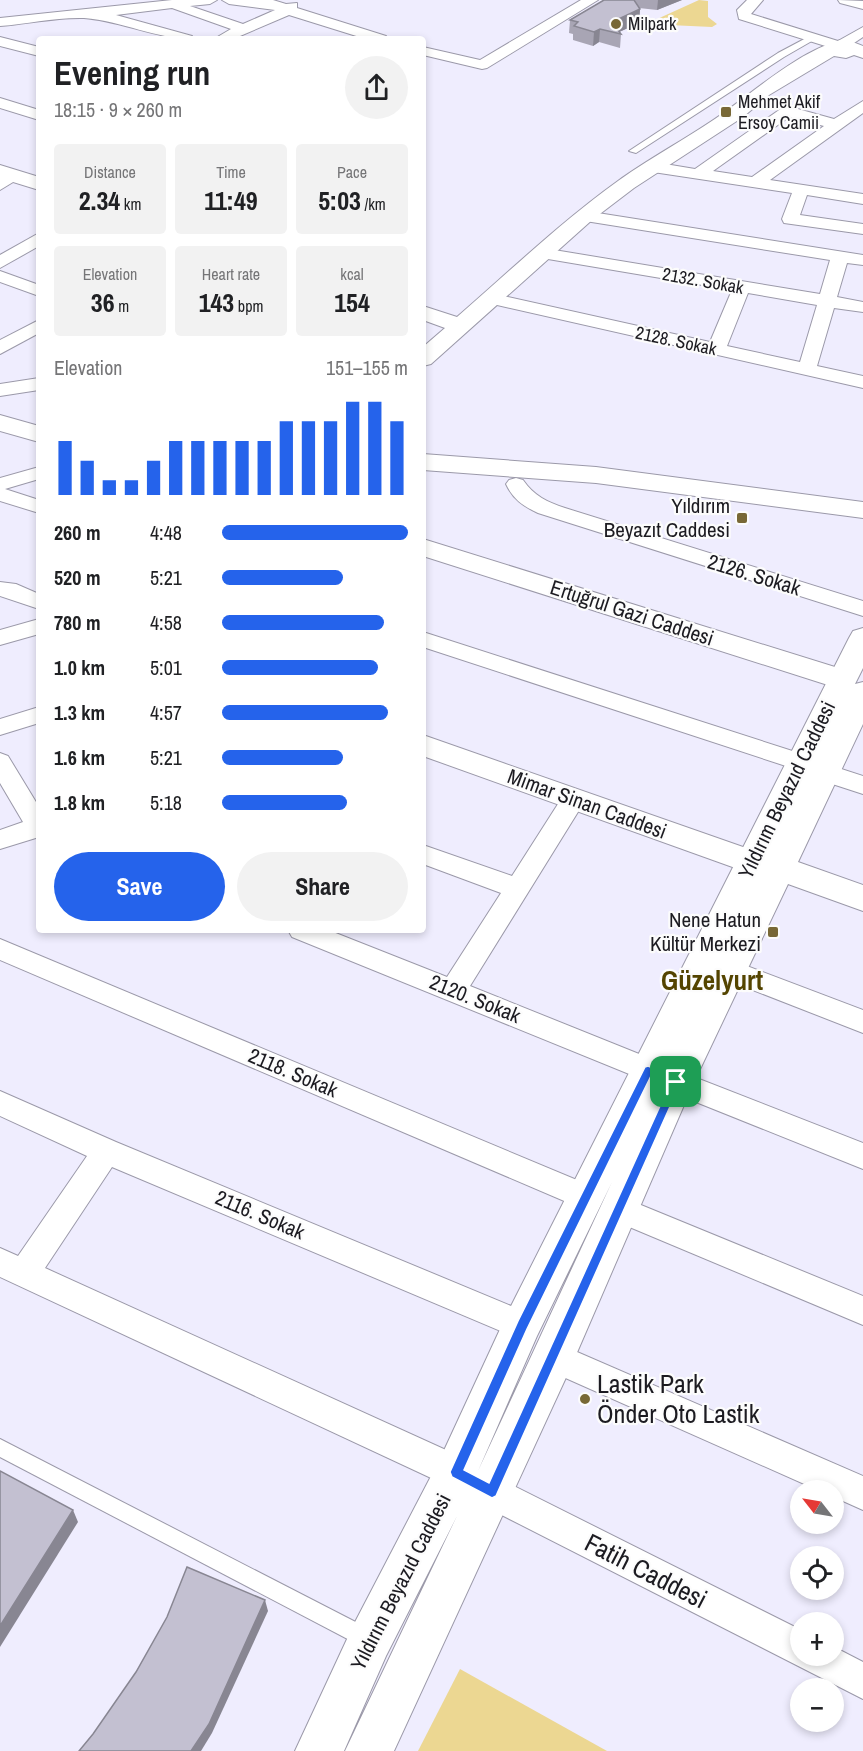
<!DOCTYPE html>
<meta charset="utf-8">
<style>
body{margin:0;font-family:"Archivo Narrow",sans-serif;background:#f2f2f2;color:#202124;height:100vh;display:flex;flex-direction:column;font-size:22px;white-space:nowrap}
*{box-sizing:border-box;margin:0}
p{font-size:20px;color:#757577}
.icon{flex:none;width:33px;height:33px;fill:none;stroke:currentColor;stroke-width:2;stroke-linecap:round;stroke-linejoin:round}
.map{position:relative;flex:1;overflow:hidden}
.side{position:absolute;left:36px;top:36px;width:390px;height:897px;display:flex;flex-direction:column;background:#fff;border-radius:6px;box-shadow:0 3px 9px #0003}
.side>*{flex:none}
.needle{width:39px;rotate:301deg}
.tools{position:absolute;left:790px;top:1480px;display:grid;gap:12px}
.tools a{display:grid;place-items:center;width:54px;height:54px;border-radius:50%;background:#fff;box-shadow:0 3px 9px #0003;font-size:30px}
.pin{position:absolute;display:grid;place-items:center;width:51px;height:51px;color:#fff;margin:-26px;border-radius:12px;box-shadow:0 3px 9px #0006}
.round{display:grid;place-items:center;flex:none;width:63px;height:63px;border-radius:32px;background:#f2f2f2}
.overview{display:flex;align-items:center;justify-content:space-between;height:102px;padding:0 18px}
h1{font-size:33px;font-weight:800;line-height:45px}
.stats{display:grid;grid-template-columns:repeat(3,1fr);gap:9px;height:102px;padding:6px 18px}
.stats div{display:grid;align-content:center;border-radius:6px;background:#f2f2f2;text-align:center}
.stats b{font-size:26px;font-weight:800}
.stats small{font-size:16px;font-weight:400}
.stats p{font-size:16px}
.chart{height:168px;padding:12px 18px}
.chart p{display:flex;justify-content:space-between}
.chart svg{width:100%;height:108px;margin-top:6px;stroke:#2563eb;stroke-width:6}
.cta{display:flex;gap:12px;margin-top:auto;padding:12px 18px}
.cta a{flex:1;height:69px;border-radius:36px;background:#2563eb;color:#fff;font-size:24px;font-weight:800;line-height:69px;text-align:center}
.cta a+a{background:#f2f2f2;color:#202124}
ul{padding:0 18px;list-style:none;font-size:20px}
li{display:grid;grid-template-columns:96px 72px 1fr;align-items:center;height:45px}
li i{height:15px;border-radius:8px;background:#2563eb}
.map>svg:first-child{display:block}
</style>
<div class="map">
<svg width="863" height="1751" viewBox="0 0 863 1751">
<rect width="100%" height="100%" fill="#efedfe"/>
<g fill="#ecd792">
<polygon points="699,0 708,1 708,17 717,24 712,27 669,25 655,20"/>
<polygon points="460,1669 607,1751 418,1751"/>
</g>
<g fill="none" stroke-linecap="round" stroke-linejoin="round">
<defs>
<g id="service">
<polygon points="810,36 817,38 784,57 636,153 629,151 778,53"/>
<polygon points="0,1439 375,1632 377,1639 375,1646 368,1648 361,1646 0,1457"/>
</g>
<g id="minor">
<path d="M172,0H217L210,4L190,6L243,24L275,10L229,4L222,0H273L286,4L297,3V8L386,36L388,39H366L289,15L233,39H214L231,29L172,8L116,15L192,36L194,39C156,39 122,21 84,18C57,17 27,24 0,26V18Z"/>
<polygon points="581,0 598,0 487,68 482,69 423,55 423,47 480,60"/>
<polygon points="747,0 763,0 751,14 838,41 863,27 863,37 848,47 835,49 739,19 737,10"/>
<polygon points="838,0 863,1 863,9 840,3"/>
<polygon points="0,37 39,47 39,56 0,46"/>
<polygon points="0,98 39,110 39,120 0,108"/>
<path d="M863,101V113L770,180L863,194V204L807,195L800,215L863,224V234L784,223L782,219L792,193L653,172L645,167L653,162L695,169L782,108L787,106L834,119ZM789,117L824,126L752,177L713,171Z"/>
<polygon points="15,171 23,176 0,190 0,178"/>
<path d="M585,211L863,255V265L847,263L837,297L863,302V312L834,308L817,366L863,376V388L484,302L481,298L484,294L490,293L710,342L732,290L542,258L533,253L542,248L820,294L830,260L579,220L577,216ZM748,293L817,305L800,362L727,346Z"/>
<polygon points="39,233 39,246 0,268 0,255"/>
<polygon points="0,271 39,285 39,296 0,282"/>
<polygon points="39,320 39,333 0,354 0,340"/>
<polygon points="39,378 39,390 0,396 0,384"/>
<polygon points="39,467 39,479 5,489 39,500 39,513 0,501 0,478"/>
<path d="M516,478L523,480C534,496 547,502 565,508L863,601V616L538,513C523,506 513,499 506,484L509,480Z"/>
<polygon points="0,582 16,584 39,594 39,609 0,596"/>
<polygon points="39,619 39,634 0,645 0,630"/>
<polygon points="423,632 808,756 812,762 808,768 800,771 792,768 423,647"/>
<polygon points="39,707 39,723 0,735 0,719"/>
<polygon points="0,753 8,756 39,807 39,837 0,849 0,830 23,822 0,783"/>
<polygon points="826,764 863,776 863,794 817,779 814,773 817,767"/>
<polygon points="574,790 583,793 586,799 470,986 659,1062 663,1070 659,1078 649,1082 639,1078 292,937 288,930 328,930 447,977 501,893 423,864 423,845 512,876 565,793"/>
<polygon points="0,939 596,1188 601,1197 596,1206 586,1210 576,1206 0,960"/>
<polygon points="731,960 863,1010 863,1033 722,978 718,971 722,964"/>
<polygon points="676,1070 863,1143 863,1169 666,1090 662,1082 666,1074"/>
<polygon points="0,1091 116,1142 533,1315 538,1325 533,1335 522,1340 112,1167 45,1268 468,1460 473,1472 468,1484 456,1488 444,1484 0,1277 0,1248 18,1256 87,1156 0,1116"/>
<polygon points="619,1196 863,1296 863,1325 608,1218 604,1209 608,1200"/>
<polygon points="554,1342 863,1476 863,1510 834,1497 834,1491 820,1491 543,1368 538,1357 543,1346"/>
<polygon points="492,1475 801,1630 801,1656 834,1656 834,1647 863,1662 863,1699 480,1504 475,1492 480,1480"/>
</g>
<g id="tertiary">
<path d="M845,39L863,46V58L854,55L846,58L834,56L769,95L743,117L634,188L592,220L431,364L423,366V347L445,328L423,320V306L457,317C510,271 561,222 618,181C654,155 694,135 729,109C763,84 805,48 845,39Z"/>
<polygon points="0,165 39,177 39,190 0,178"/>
<polygon points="423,539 851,672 855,679 851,686 841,689 831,686 423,556"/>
<polygon points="423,735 763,854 768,862 763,870 752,874 423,756"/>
</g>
<g id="secondary">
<polygon points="0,415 39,426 39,442 0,431"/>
<polygon points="423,454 596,467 863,502 863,518 596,483 423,470"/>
<path d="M863,628V668L855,684L863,682V724L798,862L863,885V911L788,884L694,1082L569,1371L394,1751H345L457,1516L386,1656L344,1751H295L354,1624L441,1457L508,1312L849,638L853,631ZM612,1182L478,1471L537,1336Z"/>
</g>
</defs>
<use href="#service" stroke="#9b99a9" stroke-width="2"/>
<use href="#minor" stroke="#9b99a9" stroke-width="2"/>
<use href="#tertiary" stroke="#9b99a9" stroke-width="2"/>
<use href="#secondary" stroke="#9b99a9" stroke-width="2"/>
<use href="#service" fill="#fff" fill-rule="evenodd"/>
<use href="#minor" fill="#fff" fill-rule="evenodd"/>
<use href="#tertiary" fill="#fff" fill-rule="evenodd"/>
<use href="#secondary" fill="#fff" fill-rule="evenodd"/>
</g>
<polygon fill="#a8a5b4" points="604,0 682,0 657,10 639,8 640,9 639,23 619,32 621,34 620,48 599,42 593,46 573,40 573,34 569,33 570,20"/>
<g fill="#888692">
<polygon points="658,0 682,0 657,10"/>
<polygon points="640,9 639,23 617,33 612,22"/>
<polygon points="600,29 599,42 593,46 594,32"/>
<polygon points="73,1510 78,1522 0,1647 0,1626"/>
<polygon points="265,1600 268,1611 212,1733 201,1751 191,1751"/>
</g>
<g fill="#c3c0d1" stroke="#888692" stroke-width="1.5">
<polygon points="604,0 634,0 640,9 612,22 621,34 600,29 594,32 574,26 578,22 570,20"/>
<polygon points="0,1471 73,1510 0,1626"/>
<polygon points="187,1567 265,1600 209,1724 191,1751 79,1751 93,1734 136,1672 167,1617"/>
</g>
<path fill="#2563eb" stroke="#fff" stroke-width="1.5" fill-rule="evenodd" d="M648,1066L680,1079L681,1082L496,1496L492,1498L452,1477L450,1472L518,1321L645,1067ZM651,1076L670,1084L489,1483L464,1470L527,1329Z"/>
<g fill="#786836" stroke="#fcfcfc" stroke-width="2">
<circle cx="616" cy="24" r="6"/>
<rect x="720" y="106" width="12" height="12" rx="3"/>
<rect x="736" y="512" width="12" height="12" rx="3"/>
<rect x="767" y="926" width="12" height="12" rx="3"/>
<circle cx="585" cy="1399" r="6"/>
</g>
<g text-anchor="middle" stroke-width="4.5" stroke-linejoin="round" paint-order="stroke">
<g font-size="18" fill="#1c1b21" stroke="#fcfcfc" text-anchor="start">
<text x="628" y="30">Milpark</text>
<text x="738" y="108">Mehmet Akif<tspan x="738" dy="21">Ersoy Camii</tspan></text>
</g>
<g font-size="18" fill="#1c1b21" stroke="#fcfcfc">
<text transform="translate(703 281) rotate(10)" y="6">2132. Sokak</text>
<text transform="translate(676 341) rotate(12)" y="6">2128. Sokak</text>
</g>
<g font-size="21" fill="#1c1b21" stroke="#fcfcfc" text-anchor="end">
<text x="730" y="513">Yıldırım<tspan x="730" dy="24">Beyazıt Caddesi</tspan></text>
<text x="761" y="927">Nene Hatun<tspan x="761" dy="24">Kültür Merkezi</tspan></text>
</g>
<g font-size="21" fill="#1c1b21" stroke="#fcfcfc">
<text transform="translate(754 575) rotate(17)" y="7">2126. Sokak</text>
<text transform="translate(632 613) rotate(18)" y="7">Ertuğrul Gazi Caddesi</text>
<text transform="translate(787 790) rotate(-64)" y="7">Yıldırım Beyazıd Caddesi</text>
<text transform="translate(587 804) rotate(20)" y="7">Mimar Sinan Caddesi</text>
<text transform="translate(475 999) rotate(22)" y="7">2120. Sokak</text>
<text transform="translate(293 1073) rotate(23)" y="7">2118. Sokak</text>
<text transform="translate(260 1215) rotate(23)" y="7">2116. Sokak</text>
<text transform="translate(401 1582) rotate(-63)" y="7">Yıldırım Beyazıd Caddesi</text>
</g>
<g font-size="26" fill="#1c1b21" stroke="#fcfcfc" text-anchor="start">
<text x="597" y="1393">Lastik Park<tspan x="597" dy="30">Önder Oto Lastik</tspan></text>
</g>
<g font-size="26" fill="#1c1b21" stroke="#fcfcfc">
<text transform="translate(646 1571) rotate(27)" y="9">Fatih Caddesi</text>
</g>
<g font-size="27" font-weight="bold" fill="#544400" stroke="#fcfcfc">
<text x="712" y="990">Güzelyurt</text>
</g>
</g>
</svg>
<div class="tools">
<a><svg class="needle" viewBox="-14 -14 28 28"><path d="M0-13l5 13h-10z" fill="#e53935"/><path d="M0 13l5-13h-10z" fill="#757577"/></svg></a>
<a><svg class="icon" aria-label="locate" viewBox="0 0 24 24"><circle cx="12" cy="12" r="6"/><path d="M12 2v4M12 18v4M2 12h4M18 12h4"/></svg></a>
<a>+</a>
<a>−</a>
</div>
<div class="pin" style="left:676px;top:1082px;background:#1e9e55"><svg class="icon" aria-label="arrive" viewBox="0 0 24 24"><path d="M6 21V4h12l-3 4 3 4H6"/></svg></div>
<section class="side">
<div class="overview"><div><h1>Evening run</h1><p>18:15 · 9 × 260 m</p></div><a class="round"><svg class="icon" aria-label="share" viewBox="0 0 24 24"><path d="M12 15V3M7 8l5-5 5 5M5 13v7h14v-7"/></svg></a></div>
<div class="stats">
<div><p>Distance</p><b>2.34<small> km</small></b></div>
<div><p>Time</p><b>11:49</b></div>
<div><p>Pace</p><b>5:03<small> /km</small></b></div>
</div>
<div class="stats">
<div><p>Elevation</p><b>36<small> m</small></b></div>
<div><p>Heart rate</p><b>143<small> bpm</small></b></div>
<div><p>kcal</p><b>154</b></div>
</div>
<div class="chart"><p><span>Elevation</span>151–155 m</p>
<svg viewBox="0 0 160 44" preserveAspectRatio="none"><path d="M5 44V22M15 44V30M25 44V38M35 44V38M45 44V30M55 44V22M65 44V22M75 44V22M85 44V22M95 44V22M105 44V14M115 44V14M125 44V14M135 44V6M145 44V6M155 44V14"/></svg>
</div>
<ul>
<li><b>260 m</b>4:48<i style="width:100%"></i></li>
<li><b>520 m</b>5:21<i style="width:65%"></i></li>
<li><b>780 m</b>4:58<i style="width:87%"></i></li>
<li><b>1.0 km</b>5:01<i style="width:84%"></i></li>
<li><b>1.3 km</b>4:57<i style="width:89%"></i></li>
<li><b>1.6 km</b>5:21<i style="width:65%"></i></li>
<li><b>1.8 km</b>5:18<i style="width:67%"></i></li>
</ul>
<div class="cta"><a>Save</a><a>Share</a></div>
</section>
</div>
